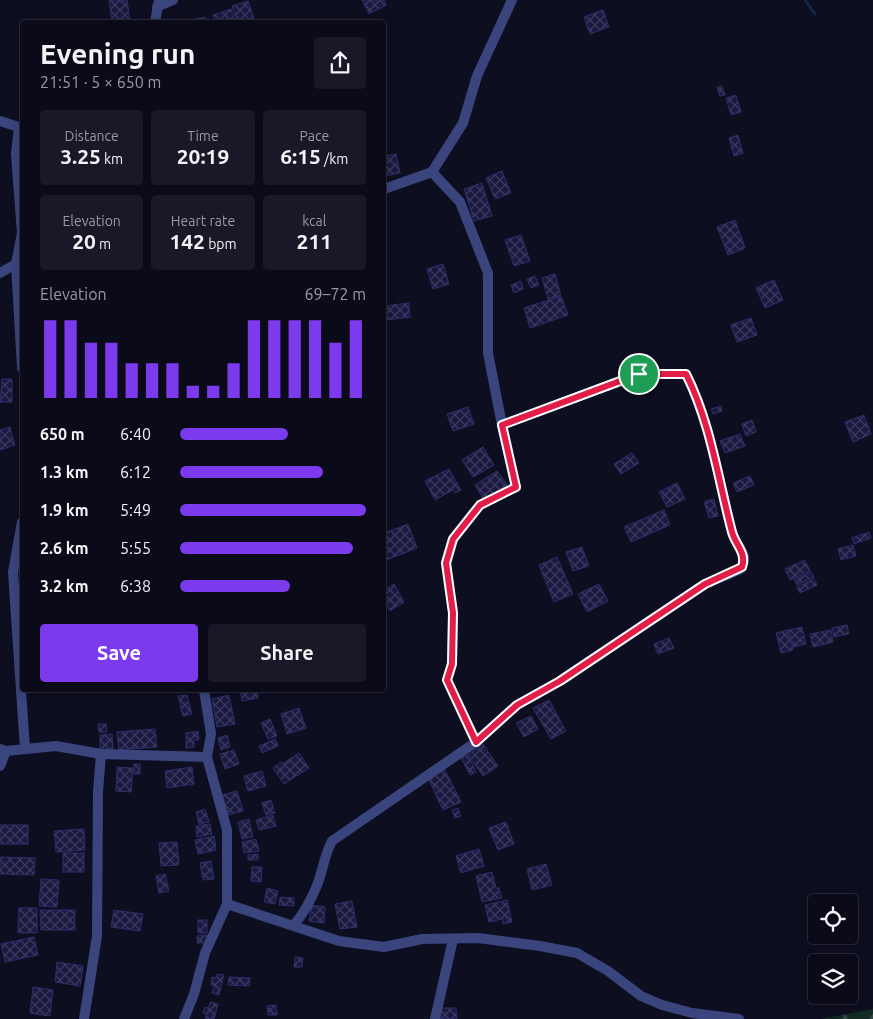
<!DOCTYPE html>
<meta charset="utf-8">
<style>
body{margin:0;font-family:Ubuntu,sans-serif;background:#181826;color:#f1f3f6;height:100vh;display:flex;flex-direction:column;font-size:19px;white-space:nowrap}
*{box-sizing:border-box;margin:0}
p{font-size:16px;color:#999aa2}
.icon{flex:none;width:28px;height:28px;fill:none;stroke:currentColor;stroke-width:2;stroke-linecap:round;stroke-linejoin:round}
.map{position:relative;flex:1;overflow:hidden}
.side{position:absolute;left:20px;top:20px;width:366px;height:672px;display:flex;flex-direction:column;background:#0a0a19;border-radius:5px;box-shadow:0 2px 12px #0003,0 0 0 1px #2a2b38}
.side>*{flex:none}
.buttons{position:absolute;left:808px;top:894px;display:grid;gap:10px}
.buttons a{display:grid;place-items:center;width:50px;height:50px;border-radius:5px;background:#0a0a19;box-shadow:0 2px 12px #0003,0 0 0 1px #2a2b38;font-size:25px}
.pin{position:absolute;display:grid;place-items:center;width:42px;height:42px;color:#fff;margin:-21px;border:2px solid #fff;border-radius:50%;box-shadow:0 1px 5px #0007}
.round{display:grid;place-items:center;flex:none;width:52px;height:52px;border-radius:5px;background:#181826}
.overview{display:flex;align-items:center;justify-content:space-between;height:85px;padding:0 20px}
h1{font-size:28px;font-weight:600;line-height:38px}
.stats{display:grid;grid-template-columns:repeat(3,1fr);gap:8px;height:85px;padding:5px 20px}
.stats div{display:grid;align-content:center;border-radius:5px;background:#181826;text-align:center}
.stats b{font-size:21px;font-weight:600}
.stats small{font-size:14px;font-weight:400}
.stats p{font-size:14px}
.chart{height:140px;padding:10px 20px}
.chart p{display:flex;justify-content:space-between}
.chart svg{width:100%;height:90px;margin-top:5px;stroke:#7c3aed;stroke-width:6}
.primary-button{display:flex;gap:10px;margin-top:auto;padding:10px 20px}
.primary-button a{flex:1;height:58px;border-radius:5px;background:#7c3aed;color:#fff;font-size:20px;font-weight:600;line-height:58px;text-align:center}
.primary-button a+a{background:#181826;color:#f1f3f6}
ul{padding:0 20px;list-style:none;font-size:16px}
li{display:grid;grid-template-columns:80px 60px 1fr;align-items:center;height:38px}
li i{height:12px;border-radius:6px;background:#7c3aed}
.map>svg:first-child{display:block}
</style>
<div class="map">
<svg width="873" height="1019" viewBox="0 0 873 1019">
<defs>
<pattern id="forest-firs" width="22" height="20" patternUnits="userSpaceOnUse" patternTransform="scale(1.25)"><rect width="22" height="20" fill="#112a24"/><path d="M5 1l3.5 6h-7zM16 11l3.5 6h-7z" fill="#334845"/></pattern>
<pattern id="building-cross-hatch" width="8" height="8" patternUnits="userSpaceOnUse" patternTransform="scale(1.25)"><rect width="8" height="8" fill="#1a1a41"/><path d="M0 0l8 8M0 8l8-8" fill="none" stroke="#3a3a5e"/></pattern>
</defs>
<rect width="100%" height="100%" fill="#0e0e21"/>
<polygon fill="url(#forest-firs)" points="873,1009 873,1019 821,1019"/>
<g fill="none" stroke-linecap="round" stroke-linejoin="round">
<polyline stroke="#0d2a41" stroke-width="3" points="805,0 815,14"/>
</g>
<g fill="url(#building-cross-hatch)" stroke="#2d2d6c">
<polygon points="109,0 127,0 130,20 112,22"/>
<polygon points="362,0 384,0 386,5 369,14"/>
<polygon points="248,1 255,22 237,22 232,6"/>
<polygon points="231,9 235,22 215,22 213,15"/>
<polygon points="603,10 609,27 590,34 584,17"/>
<polygon points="206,17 207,22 185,22 185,21"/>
<polygon points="722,86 725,95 720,96 717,87"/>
<polygon points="736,95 741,112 731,115 726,98"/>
<polygon points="738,135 743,153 734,156 729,138"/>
<polygon points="396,154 400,173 384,176 384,156"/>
<polygon points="502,171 511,193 495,199 486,178"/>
<polygon points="482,183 492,216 474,221 464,189"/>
<polygon points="735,220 745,248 728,255 717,227"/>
<polygon points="521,235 530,261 514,266 505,240"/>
<polygon points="443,264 449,284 433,289 427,269"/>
<polygon points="555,274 561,295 548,299 542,278"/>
<polygon points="535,276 539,285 531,288 527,279"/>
<polygon points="774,280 783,300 765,308 756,288"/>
<polygon points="521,281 523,289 514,293 511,285"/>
<polygon points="561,296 568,315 530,328 524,308"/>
<polygon points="409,303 410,317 386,320 384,306"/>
<polygon points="751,318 757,335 737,342 731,325"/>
<polygon points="2,379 12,379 12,402 0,402"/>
<polygon points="721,406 722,411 713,414 711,409"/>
<polygon points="468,407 474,424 453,431 447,414"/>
<polygon points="864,415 871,434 853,442 845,422"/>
<polygon points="752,420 756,432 746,436 742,424"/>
<polygon points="10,427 15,445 0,450 0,430"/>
<polygon points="740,434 745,446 725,453 720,441"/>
<polygon points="483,447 494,465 473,477 462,460"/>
<polygon points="632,453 639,463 621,474 614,464"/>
<polygon points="449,469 461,490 455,493 453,490 435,500 425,481"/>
<polygon points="497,471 507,485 484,500 475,485"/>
<polygon points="750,476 754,485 737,492 733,483"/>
<polygon points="677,483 685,499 667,507 659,492"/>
<polygon points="714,499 718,516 709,518 704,502"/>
<polygon points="664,510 670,525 631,542 624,527"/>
<polygon points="408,524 417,548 384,561 384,533"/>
<polygon points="869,532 871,538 854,544 852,538"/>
<polygon points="853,545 856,556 841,560 838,549"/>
<polygon points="582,547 589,566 573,571 566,552"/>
<polygon points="557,557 573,594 554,602 539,565"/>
<polygon points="805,560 810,571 790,580 785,569"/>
<polygon points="811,572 814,577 797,585 794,580"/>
<polygon points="814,579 817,585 800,593 797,587"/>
<polygon points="394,584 404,602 390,611 384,600 384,590"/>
<polygon points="599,584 608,601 587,612 578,594"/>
<polygon points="847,625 849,634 834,637 832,628"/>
<polygon points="802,627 806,644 793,647 789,630"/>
<polygon points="788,630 793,650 781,653 776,633"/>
<polygon points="831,630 833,642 813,647 810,634"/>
<polygon points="669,638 674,648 658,654 654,644"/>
<polygon points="240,690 257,690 258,698 242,701"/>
<polygon points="187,695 192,714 183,716 178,696"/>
<polygon points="229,695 235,724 217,727 212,699"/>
<polygon points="549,700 566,731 551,739 533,708"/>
<polygon points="299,708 306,728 287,734 281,714"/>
<polygon points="531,716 538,729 524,737 516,723"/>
<polygon points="270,719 277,736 268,739 261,723"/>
<polygon points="98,724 106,724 107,732 99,732"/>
<polygon points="155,729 157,747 119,750 117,732"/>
<polygon points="198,731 199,740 194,740 194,747 186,748 186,733"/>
<polygon points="112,734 113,749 100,749 100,735"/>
<polygon points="227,735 230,747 221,750 218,738"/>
<polygon points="275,739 278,746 262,753 259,746"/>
<polygon points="483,744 498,766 483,776 468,755"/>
<polygon points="234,750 239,764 225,769 220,754"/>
<polygon points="299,753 309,768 284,784 273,768 281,762 282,764"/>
<polygon points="468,755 476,772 470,775 461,758"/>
<rect x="134" y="764" width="6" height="10"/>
<polygon points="117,767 133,768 131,792 116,791"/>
<polygon points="192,767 194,784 167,788 165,771"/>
<polygon points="445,770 461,802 443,810 428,778"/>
<polygon points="262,771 266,786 248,791 244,776"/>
<polygon points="237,791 243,811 228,815 222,795"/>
<polygon points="271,800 275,813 266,815 262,803"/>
<polygon points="458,808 461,816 455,818 452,810"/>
<polygon points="205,809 209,822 199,824 196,812"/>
<polygon points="273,815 276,826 259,830 256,820"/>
<polygon points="249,819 253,837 242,839 238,822"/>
<polygon points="506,822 514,844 498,850 489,828"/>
<polygon points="210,824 212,834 197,837 196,826"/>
<rect x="0" y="825" width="28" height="19"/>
<polygon points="84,829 85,850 56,852 54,831"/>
<polygon points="214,836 216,850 198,854 195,840"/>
<polygon points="256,839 259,851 244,853 242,842"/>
<polygon points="177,842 179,865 161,866 159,843"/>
<polygon points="479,849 484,866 461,873 456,856"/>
<rect x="63" y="853" width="21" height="19"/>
<polygon points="258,854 258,860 248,860 248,855"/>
<polygon points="0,857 35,858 34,875 0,874"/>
<polygon points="211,861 214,879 203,880 200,863"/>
<polygon points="546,864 552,885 532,890 527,869"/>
<polygon points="252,867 262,867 261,882 251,881"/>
<polygon points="492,872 496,888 499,888 502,898 482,902 476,876"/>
<polygon points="165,874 169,891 159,893 156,876"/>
<polygon points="41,879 59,880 57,907 39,906"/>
<polygon points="267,888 278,891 275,904 264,902"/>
<polygon points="280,897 294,898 294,906 279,905"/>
<polygon points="507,900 512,922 503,924 502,919 489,922 485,905"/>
<polygon points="352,901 357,927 340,929 335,904"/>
<polygon points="311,905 325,907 324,923 309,921"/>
<polygon points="19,908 37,908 37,933 18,933"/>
<polygon points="40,910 75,910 75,930 41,930"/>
<polygon points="114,910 143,914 140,931 111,927"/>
<rect x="198" y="920" width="9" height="13"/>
<polygon points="208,935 208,943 197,943 197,936"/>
<polygon points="34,937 38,955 5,962 1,944"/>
<polygon points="295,957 303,958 302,967 294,967"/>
<polygon points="57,962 83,966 80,986 55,982"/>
<polygon points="217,974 224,975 219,995 212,993 214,986 211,985 212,977 216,978"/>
<polygon points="229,977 250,978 249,986 228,985"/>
<polygon points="33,987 53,990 50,1016 30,1013"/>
<polygon points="210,1002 218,1004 214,1019 205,1019 207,1014 203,1013 205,1007 209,1008"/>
<polygon points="276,1005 277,1015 268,1015 267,1006"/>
<polygon points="439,1008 456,1008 457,1019 439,1019"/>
</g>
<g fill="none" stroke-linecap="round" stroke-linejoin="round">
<g stroke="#3a457e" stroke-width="10">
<polyline points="157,7 173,0"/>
<polyline points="155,22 159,0"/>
<polyline points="0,121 22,128"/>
<polyline points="19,127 16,154 22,233 16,264 22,368"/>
<polyline points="384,189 432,172 463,123 477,76 512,0"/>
<polyline points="0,273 16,264 22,264"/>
<polyline points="22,522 13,572 25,749"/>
<polyline points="476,742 447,680 452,663 453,613 446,563 453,539 480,505 516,487 502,425"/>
<polyline points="0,749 6,751 56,746 101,754 207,757"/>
<polyline points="0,766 6,751"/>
<polyline points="227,904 339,941 384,947 422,939 478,938 540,946 577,953 608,971 641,996 662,1005 692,1013 739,1019"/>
<path d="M294,925C304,913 312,898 318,883C323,868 325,854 332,841L476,742L517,705L560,681L705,584L739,570C743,566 745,562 744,556C741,548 734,541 732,532C718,479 711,424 686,374H639L502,425L488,353V273L460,202L432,172"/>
<polyline points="84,1019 97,936 98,792 101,754"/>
<polyline points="184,1019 194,994 205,953 227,904 227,830 207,757 211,734 204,690"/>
<polyline points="435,1019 453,939"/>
</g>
</g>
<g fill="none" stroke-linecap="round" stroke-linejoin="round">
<defs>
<path id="route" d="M639,374H686C711,424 718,479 732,532C735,544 747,553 742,567L705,584L560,681L517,705L476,742L447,680L452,664L453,613L446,563L453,539L480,505L516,487L502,425Z"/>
</defs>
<use href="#route" stroke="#fff" stroke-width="10"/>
<use href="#route" stroke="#e11d48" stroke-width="6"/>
</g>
</svg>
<div class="buttons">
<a><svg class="icon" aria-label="locate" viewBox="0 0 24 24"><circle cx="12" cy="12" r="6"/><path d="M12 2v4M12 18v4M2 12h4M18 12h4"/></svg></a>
<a><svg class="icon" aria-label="layers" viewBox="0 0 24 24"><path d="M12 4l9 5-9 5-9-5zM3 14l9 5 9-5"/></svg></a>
</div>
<div class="pin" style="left:639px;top:374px;background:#1e9e55"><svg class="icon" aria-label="arrive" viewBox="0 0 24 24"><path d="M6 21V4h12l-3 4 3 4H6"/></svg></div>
<section class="side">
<div class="overview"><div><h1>Evening run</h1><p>21:51 · 5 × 650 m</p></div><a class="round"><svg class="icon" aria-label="share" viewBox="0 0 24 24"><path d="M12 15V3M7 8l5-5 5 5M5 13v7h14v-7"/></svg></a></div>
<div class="stats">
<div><p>Distance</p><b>3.25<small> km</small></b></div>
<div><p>Time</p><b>20:19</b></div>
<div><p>Pace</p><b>6:15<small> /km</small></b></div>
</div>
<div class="stats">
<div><p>Elevation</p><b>20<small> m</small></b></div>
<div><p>Heart rate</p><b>142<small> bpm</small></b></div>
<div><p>kcal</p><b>211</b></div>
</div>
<div class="chart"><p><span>Elevation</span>69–72 m</p>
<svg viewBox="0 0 160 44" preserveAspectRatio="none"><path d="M5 44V6M15 44V6M25 44V17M35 44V17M45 44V27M55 44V27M65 44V27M75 44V38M85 44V38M95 44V27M105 44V6M115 44V6M125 44V6M135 44V6M145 44V17M155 44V6"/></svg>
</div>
<ul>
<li><b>650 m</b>6:40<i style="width:58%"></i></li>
<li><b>1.3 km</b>6:12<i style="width:77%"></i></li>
<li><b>1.9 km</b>5:49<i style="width:100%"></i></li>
<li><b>2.6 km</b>5:55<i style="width:93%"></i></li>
<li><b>3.2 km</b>6:38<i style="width:59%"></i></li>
</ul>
<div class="primary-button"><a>Save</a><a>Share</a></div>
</section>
</div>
